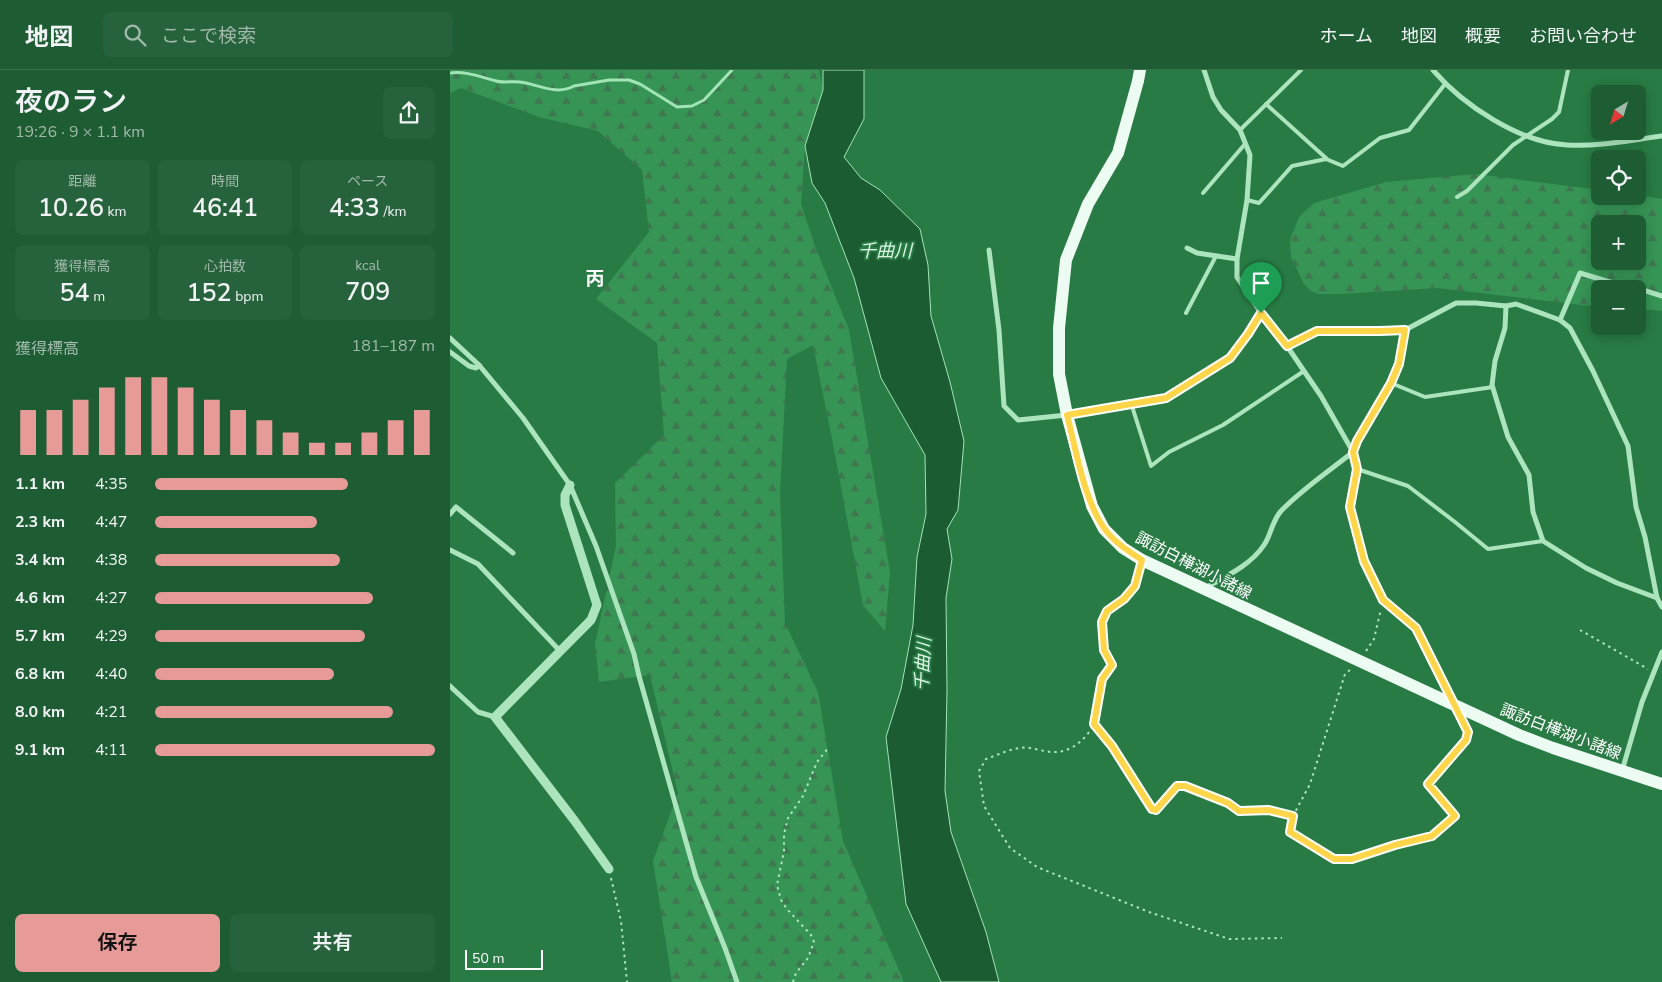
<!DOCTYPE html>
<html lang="ja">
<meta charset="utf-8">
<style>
body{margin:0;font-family:"Nunito Sans","Noto Sans JP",sans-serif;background:#26623b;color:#f1f3f6;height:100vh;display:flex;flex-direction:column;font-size:19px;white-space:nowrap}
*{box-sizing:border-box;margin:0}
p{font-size:16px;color:#a1baac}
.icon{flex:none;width:28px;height:28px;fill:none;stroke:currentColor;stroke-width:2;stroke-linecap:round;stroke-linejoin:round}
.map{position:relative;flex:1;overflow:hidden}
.side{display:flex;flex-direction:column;background:#1e5c33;width:450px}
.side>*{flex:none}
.needle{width:32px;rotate:218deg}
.controls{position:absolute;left:1141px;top:15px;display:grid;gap:10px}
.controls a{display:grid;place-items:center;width:55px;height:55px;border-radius:8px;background:#1e5c33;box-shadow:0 2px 12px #0003;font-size:25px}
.scale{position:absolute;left:15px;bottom:12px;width:78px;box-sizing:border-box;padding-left:5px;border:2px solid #fff;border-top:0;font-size:14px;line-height:18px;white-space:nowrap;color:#fff;-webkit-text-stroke:4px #287b44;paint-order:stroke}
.pin{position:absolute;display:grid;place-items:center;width:42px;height:42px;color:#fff;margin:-51px -21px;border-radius:50% 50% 50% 0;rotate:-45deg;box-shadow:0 0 5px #0007}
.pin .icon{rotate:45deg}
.round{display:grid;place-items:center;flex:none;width:52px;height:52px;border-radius:8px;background:#26623b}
.summary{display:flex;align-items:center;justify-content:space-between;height:85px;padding:0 15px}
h1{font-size:28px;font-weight:600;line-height:38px}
.figures{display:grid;grid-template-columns:repeat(3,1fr);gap:8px;height:85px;padding:5px 15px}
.figures div{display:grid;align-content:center;border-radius:8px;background:#26623b;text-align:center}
.figures b{font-size:25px;font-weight:600}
.figures small{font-size:14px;font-weight:400}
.figures p{font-size:14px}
.chart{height:140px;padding:10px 15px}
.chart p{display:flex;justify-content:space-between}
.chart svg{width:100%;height:90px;margin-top:5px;stroke:#e69b98;stroke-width:6}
.cta{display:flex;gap:10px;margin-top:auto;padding:10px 15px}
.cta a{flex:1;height:58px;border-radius:8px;background:#e69b98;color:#111;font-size:20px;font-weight:600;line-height:58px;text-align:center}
.cta a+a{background:#26623b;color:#f1f3f6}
ul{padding:0 15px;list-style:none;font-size:16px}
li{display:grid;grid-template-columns:80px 60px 1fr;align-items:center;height:38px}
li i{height:12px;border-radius:6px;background:#e69b98}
header{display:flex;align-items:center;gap:30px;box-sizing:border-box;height:70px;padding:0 25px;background:#1e5c33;border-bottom:1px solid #3c714e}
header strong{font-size:24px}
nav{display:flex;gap:28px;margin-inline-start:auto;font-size:18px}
.search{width:350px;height:45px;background:#26623b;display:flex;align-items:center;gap:12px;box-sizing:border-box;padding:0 18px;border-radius:8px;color:#a1baac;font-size:19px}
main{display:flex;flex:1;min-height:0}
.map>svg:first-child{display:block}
</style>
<header>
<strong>地図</strong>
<div class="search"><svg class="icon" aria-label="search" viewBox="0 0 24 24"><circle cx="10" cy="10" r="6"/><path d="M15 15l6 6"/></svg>ここで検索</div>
<nav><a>ホーム</a><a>地図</a><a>概要</a><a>お問い合わせ</a></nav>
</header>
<main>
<section class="side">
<div class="summary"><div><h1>夜のラン</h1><p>19:26 · 9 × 1.1 km</p></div><a class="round"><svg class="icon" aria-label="share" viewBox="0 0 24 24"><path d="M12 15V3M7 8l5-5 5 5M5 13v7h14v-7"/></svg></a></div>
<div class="figures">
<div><p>距離</p><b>10.26<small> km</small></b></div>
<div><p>時間</p><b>46:41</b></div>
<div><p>ペース</p><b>4:33<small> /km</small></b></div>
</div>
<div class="figures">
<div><p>獲得標高</p><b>54<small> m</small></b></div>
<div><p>心拍数</p><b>152<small> bpm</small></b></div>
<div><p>kcal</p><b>709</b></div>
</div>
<div class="chart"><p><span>獲得標高</span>181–187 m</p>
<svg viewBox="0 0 160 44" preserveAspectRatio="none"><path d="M5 44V22M15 44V22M25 44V17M35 44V11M45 44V6M55 44V6M65 44V11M75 44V17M85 44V22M95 44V27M105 44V33M115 44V38M125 44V38M135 44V33M145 44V27M155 44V22"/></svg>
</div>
<ul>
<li><b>1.1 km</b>4:35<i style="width:69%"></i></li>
<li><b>2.3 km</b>4:47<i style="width:58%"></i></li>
<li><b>3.4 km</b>4:38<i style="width:66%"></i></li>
<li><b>4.6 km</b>4:27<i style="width:78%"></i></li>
<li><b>5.7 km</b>4:29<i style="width:75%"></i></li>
<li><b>6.8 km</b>4:40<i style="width:64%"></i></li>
<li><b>8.0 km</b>4:21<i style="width:85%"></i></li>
<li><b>9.1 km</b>4:11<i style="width:100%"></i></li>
</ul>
<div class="cta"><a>保存</a><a>共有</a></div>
</section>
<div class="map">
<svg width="1212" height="912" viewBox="0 0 1212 912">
<defs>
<pattern id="forest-firs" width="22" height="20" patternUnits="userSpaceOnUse" patternTransform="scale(1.25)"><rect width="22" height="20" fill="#369455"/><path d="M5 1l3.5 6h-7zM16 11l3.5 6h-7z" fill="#3f7751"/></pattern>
</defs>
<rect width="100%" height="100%" fill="#287b44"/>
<g fill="url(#forest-firs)" fill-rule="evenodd">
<polygon points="0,0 369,0 373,20 355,76 351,134 365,176 399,260 440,502 435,561 413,535 382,369 363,275 337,289 330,424 335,553 368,622 393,771 454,912 222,912 203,791 228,723 200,605 149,612 145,574 166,476 165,413 214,365 207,273 146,229 199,162 192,100 148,61 89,47 11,18 0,23"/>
<path d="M1026,104L1150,120V126L1188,125L1212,129V241L1188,239V219H1150V237L987,218L891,224H869L861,221L854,214L841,187L840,170L849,147L864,133L936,112ZM1150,154H1188V191H1150Z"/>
</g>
<polygon fill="#1c5c32" stroke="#a1e4b6" points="373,0 414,0 414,49 394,87 411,108 430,120 470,159 478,195 481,246 500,312 514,371 508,440 497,459 502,489 496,528 497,621 495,721 501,762 536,862 549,912 491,912 456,834 436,667 451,619 463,555 467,487 476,444 475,385 431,308 404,208 375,133 362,113 355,76 373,20"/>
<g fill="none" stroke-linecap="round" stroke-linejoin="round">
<path stroke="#a1e4b6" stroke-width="3" d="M0,3C17,1 30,7 46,11C53,13 62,11 70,12C88,14 106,26 124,16L159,10H179L190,14L227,37L242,36L254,30L282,0"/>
<g stroke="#ace4be" stroke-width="2" stroke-dasharray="2.5 4" stroke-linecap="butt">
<polyline points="1130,560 1198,599"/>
<polyline points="916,581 924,569 931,539"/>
<polyline points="900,600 895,604 860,714 843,746 840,762 884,789 902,789 945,775 982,766 999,751"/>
<path d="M658,601C645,618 652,640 643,656C635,670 620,683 603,682C592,682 581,676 569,678C558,680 547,685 536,689L529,701L534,736L560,778L587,797L699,842L779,869L832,868"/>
<polyline points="644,654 662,676 702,739 706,740 727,716 735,716 779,733 789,741 819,740 843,746"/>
<polyline points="161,808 171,851 177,912"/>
<polyline points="343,912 346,903 358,888 364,872 361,865 337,839 331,830 327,815 334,781 334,764 338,748 353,726 367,692 379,677"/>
</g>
<g stroke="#ace4be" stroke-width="4">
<polyline points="816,34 877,89"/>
<polyline points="790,60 851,0"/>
<polyline points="753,123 795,74"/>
<polyline points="1007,127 1017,121 1063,75 1102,49 1109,42 1118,0"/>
<polyline points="797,130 809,133 842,96 876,89 893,96 930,68 959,60 995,14"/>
<polyline points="736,243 766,186"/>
<polyline points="837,276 867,261 930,261 955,260"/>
<polyline points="941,313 975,327 1043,317"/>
<polyline points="681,333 701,396 719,382 773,355 854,301"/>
<polyline points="907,399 958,416 1005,452 1038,479 1093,471"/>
<polyline points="1005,746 978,714 1015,670 1018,661 1007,640"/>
</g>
<g stroke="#ace4be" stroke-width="5">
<polyline points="754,0 763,27 771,40 790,60 800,85 797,130 787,189 787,207 811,243 837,276 871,326 903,382 907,399 900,437 914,491 933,530 966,558 1002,631"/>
<path d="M983,0C1013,35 1070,73 1117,75C1148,77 1181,70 1212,66"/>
<polyline points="737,178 747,183 787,189"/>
<polyline points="539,180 549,260 554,336 568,350 617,345 716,328 780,288 798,264 811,243"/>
<polyline points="1056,236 1055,258 1045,291 1042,315 1058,367 1079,405 1083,442 1093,471 1136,498 1167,513 1207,528"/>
<polyline points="1110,250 1130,203 1163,213 1187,218 1212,226"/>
<polyline points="0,268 29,295 73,348 120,415 146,476 184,584 189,606 246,807 275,878 287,912"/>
<polyline points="0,282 19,296 26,298 29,295"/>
<polyline points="0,444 6,437 63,483"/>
<polyline points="0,480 28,494 110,581"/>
<path d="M755,518C775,507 801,495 814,475C821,465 822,451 831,441C852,419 879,401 903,382C914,351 939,326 949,295C953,284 953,271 955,260L1006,233H1026L1056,236L1066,234L1110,250L1120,258L1143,301L1178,376L1186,437L1195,467L1207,528L1212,537"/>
<polyline points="662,595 654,580 652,552 657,541 674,529 685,516 692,491"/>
<polyline points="0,616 28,642 45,647"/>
<polyline points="1172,701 1192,632 1212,582"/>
</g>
<polyline stroke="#ace4be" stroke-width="9" points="120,415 115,425 115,435 147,535 141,550 45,647 124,750 159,799"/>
<polyline stroke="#ecfcf2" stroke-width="12" points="690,0 688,11 668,83 638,134 616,190 609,258 609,304 617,345 642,436 654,459 673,478 692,490 1069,665 1103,678 1212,714"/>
</g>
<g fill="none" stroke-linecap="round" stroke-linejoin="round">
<defs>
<path id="route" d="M811,243L837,276L867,261H930L955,260L949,294L941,313L907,371L903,382L907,399L900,437L914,491L933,530L966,558L1018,662L1016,670L978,714L1005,746L982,766L945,775L902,789H884L840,762L843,746L819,740L789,741L778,733L735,716H727L706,740L702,739L662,676L644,654L652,609L662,595L654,580L652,552L657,541L674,529L685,516L692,490C678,481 664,472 654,458C634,430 626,379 617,345L716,328L780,288L798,264Z"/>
</defs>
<use href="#route" stroke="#fff" stroke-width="10"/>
<use href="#route" stroke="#ffd54a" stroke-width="6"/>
</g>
<g text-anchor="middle" stroke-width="4" stroke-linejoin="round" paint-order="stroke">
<g font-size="16" fill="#fff" stroke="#287b44">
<text transform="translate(744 495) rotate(27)" y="6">諏訪白樺湖小諸線</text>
<text transform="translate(1111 661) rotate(21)" y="6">諏訪白樺湖小諸線</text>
</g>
<g font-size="18" font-style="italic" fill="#dbf5e4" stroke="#287b44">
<text x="435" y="187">千曲川</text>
<text transform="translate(473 594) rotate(-87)" y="6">千曲川</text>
</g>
<g font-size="19" font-weight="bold" fill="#fff" stroke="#287b44">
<text x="145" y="215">丙</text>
</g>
</g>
</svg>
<div class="controls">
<a><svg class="needle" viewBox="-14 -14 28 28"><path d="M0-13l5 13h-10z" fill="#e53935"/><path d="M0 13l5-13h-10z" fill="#a1baac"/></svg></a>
<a><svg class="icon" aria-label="locate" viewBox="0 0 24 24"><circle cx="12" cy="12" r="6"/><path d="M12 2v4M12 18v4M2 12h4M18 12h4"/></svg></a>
<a>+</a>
<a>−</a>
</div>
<div class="scale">50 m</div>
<div class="pin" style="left:811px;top:243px;background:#1e9e55"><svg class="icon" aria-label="arrive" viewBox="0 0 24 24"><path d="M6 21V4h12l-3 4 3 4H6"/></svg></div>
</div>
</main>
